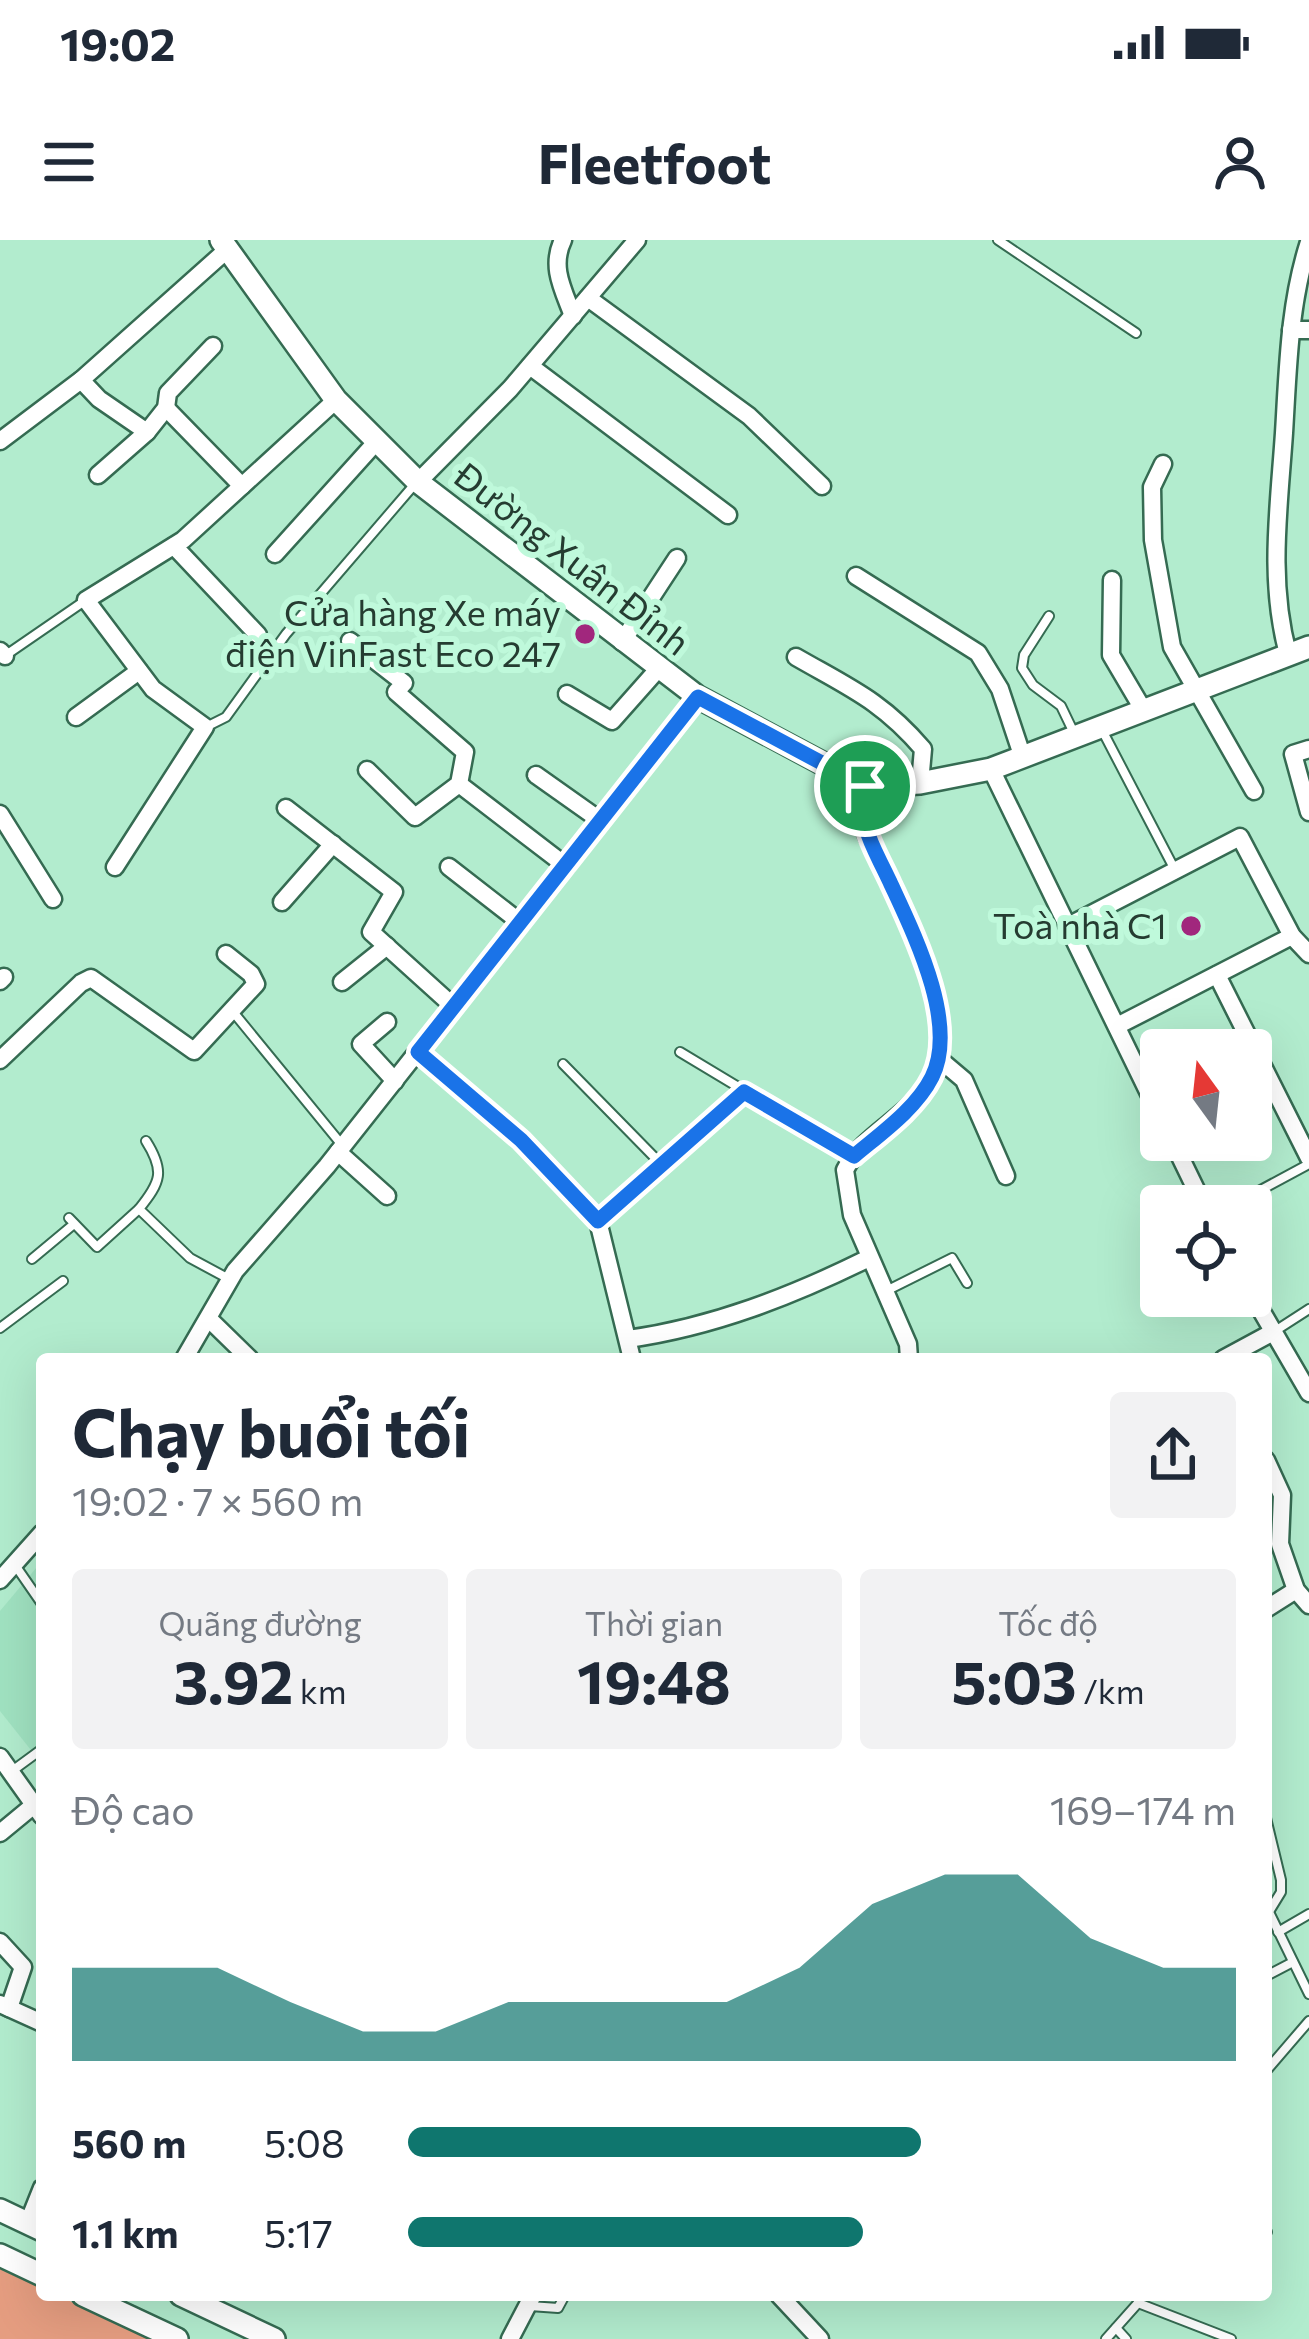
<!DOCTYPE html>
<html lang="vi">
<meta charset="utf-8">
<style>
body{margin:0;font-family:Commissioner,sans-serif;background:#f2f2f3;color:#1f2937;height:100vh;display:flex;flex-direction:column;font-size:45px;white-space:nowrap}
*{box-sizing:border-box;margin:0}
p{font-size:39px;color:#747a83}
.icon{flex:none;width:66px;height:66px;fill:none;stroke:currentColor;stroke-width:2;stroke-linecap:round;stroke-linejoin:round}
.map{position:relative;flex:1;overflow:hidden}
.side{position:absolute;left:36px;top:1113px;width:1236px;height:948px;display:flex;flex-direction:column;background:#fff;border-radius:12px;box-shadow:0 12px 48px #0002}
.side>*{flex:none}
.needle{width:78px;rotate:345deg}
.fabs{position:absolute;left:1140px;top:789px;display:grid;gap:24px}
.fabs a{display:grid;place-items:center;width:132px;height:132px;border-radius:12px;background:#fff;box-shadow:0 12px 48px #0002;font-size:60px}
.pin{position:absolute;display:grid;place-items:center;width:102px;height:102px;color:#fff;margin:-51px;border:6px solid #fff;border-radius:50%;box-shadow:0 3px 12px #0007}
.round{display:grid;place-items:center;flex:none;width:126px;height:126px;border-radius:12px;background:#f2f2f3}
.overview{display:flex;align-items:center;justify-content:space-between;height:204px;padding:0 36px}
h1{font-size:66px;font-weight:700;line-height:90px}
.stats{display:grid;grid-template-columns:repeat(3,1fr);gap:18px;height:204px;padding:12px 36px}
.stats div{display:grid;align-content:center;border-radius:12px;background:#f2f2f3;text-align:center}
.stats b{font-size:60px;font-weight:700}
.stats small{font-size:33px;font-weight:400}
.stats p{font-size:33px}
.chart{height:336px;padding:24px 36px}
.chart p{display:flex;justify-content:space-between}
.chart svg{width:100%;height:216px;margin-top:12px;fill:#0f766e;opacity:.7}
ul{padding:0 36px;list-style:none;font-size:39px}
li{display:grid;grid-template-columns:192px 144px 1fr;align-items:center;height:90px}
li i{height:30px;border-radius:15px;background:#0f766e}
.status{display:flex;justify-content:space-between;align-items:center;height:84px;padding:0 60px;background:#fff;direction:ltr}
.status svg{height:33px;fill:currentColor}
header{display:flex;justify-content:space-between;align-items:center;height:156px;padding:0 36px;background:#fff;font-size:54px;font-weight:700}
.map>svg:first-child{display:block}
</style>
<div class="status"><b>19:02</b><svg viewBox="0 0 49 12"><path d="M0 12V9h3v3zM5 12V6h3v6zM10 12V3h3v9zM15 12V0h3v12zM26 1h20v11H26zM47 4h2v5h-2z"/></svg></div>
<header><svg class="icon" aria-label="menu" viewBox="0 0 24 24"><path d="M4 6h16M4 12h16M4 18h16"/></svg>Fleetfoot<svg class="icon" aria-label="person" viewBox="0 0 24 24"><circle cx="12" cy="8" r="4"/><path d="M4 21q1-7 8-7t8 7"/></svg></header>
<div class="map">
<svg width="1309" height="2099" viewBox="0 0 1309 2099">
<rect width="100%" height="100%" fill="#b2ecce"/>
<polygon fill="#a0e2c1" points="42,1321 42,1524 0,1471 0,1371"/>
<polygon fill="#e59d80" points="0,2029 42,2048 42,2055 57,2055 151,2099 0,2099"/>
<g fill="none" stroke-linecap="round" stroke-linejoin="round">
<defs>
<g id="service">
<polyline points="998,0 1136,93"/>
<polyline points="1049,376 1024,415 1022,428 1033,445 1061,466 1073,491"/>
<polyline points="6,415 86,360"/>
<polyline points="206,487 226,477 286,394 414,245"/>
<polyline points="1102,490 1175,630"/>
<polyline points="234,773 342,905"/>
<polyline points="680,812 853,916"/>
<polyline points="563,824 662,925"/>
<path d="M146,901C165,931 161,942 139,969L190,1018L229,1039"/>
<polyline points="1231,966 1309,924"/>
<polyline points="69,978 97,1007 139,969"/>
<polyline points="32,1019 74,984"/>
<polyline points="884,1052 952,1018 967,1043"/>
<polyline points="0,1088 63,1041"/>
<polyline points="1275,1091 1309,1069"/>
<polyline points="15,1325 42,1364"/>
<polyline points="12,1531 42,1509"/>
<polyline points="1266,1578 1281,1640 1281,1652 1270,1670"/>
<polyline points="1266,1666 1309,1754"/>
<polyline points="1278,1692 1309,1674"/>
<polyline points="1266,1736 1293,1722"/>
<polyline points="1266,1831 1309,1781"/>
<polyline points="1266,1991 1267,1992"/>
<polyline points="1138,2063 1231,2099"/>
<polyline points="530,2066 558,2068 565,2055"/>
<polyline points="1116,2088 1126,2099"/>
<polyline points="1106,2099 1138,2063 1138,2055"/>
</g>
<g id="minor">
<path d="M563,0C550,27 563,49 573,76"/>
<polyline points="588,58 749,176 822,246"/>
<polyline points="1291,90 1309,90"/>
<polyline points="530,126 728,275"/>
<polyline points="81,140 99,159 147,192"/>
<polyline points="166,168 242,246"/>
<polyline points="0,201 81,140 229,8"/>
<polyline points="1163,224 1152,247 1153,300 1172,407 1254,551"/>
<polyline points="98,235 147,192 166,168 168,153 213,106"/>
<polyline points="418,242 510,149 637,0"/>
<polyline points="174,306 258,395"/>
<polyline points="275,314 377,201"/>
<polyline points="856,336 978,413 1000,449 1023,518"/>
<polyline points="1112,340 1111,415 1144,471"/>
<polyline points="350,401 404,443 396,452 465,512 459,544 415,577 367,530"/>
<polyline points="622,402 677,318"/>
<polyline points="0,411 5,416"/>
<path d="M1288,414C1268,340 1279,268 1284,193C1288,128 1289,64 1309,2"/>
<path d="M796,417C850,448 882,461 923,509L920,543"/>
<polyline points="567,454 612,481 659,428"/>
<polyline points="76,477 139,431"/>
<polyline points="1309,509 1293,514 1309,572"/>
<polyline points="991,529 1161,878"/>
<polyline points="536,535 601,581"/>
<polyline points="459,544 566,626"/>
<path d="M865,546C864,557 860,572 862,582C865,596 876,612 882,625C906,678 960,778 933,836C914,875 864,892 845,930L852,975L908,1104L909,1119"/>
<polyline points="286,568 394,652 371,692 454,767"/>
<polyline points="0,574 53,659"/>
<polyline points="115,627 205,487 153,449 86,360 183,300 336,160"/>
<polyline points="449,627 521,683"/>
<polyline points="282,662 333,604"/>
<polyline points="1068,686 1240,597 1292,696 1309,714"/>
<polyline points="1217,735 1309,918"/>
<polyline points="0,741 4,737"/>
<polyline points="342,742 387,706"/>
<polyline points="387,782 361,804 395,841"/>
<polyline points="1117,786 1292,696"/>
<polyline points="418,812 521,900 598,981 632,1119"/>
<polyline points="938,818 964,840 1006,936"/>
<polyline points="0,820 81,743 91,738 194,811 256,744 251,734 226,714"/>
<polyline points="1172,900 1204,966"/>
<polyline points="338,912 387,956"/>
<polyline points="598,981 744,852"/>
<polyline points="1251,1053 1309,1153"/>
<polyline points="209,1079 250,1119"/>
<path d="M628,1099C713,1087 792,1056 869,1018"/>
<polyline points="184,1119 235,1031 327,926 698,457"/>
<polyline points="1223,1119 1273,1092"/>
<polyline points="1266,1220 1282,1255 1280,1304 1296,1350 1309,1365"/>
<polyline points="0,1340 42,1293"/>
<polyline points="1266,1369 1296,1350"/>
<polyline points="0,1517 42,1576"/>
<polyline points="0,1593 34,1565"/>
<polyline points="0,1702 23,1727 9,1768"/>
<polyline points="0,1764 42,1783"/>
<polyline points="28,1983 42,1948"/>
<polyline points="779,2055 820,2099"/>
<polyline points="510,2099 533,2055"/>
</g>
<g id="tertiary">
<polyline points="221,0 336,160 418,242 698,457 865,546 920,543 991,529 1309,407"/>
<polyline points="0,1970 42,1990"/>
<polyline points="0,2015 42,2035"/>
<polyline points="83,2055 177,2099"/>
<polyline points="181,2055 274,2099"/>
</g>
</defs>
<use href="#service" stroke="#356b52" stroke-width="12"/>
<use href="#minor" stroke="#356b52" stroke-width="21"/>
<use href="#tertiary" stroke="#356b52" stroke-width="26"/>
<use href="#service" stroke="#fff" stroke-width="8"/>
<use href="#minor" stroke="#fff" stroke-width="16"/>
<use href="#tertiary" stroke="#fff" stroke-width="21"/>
</g>
<g fill="none" stroke-linecap="round" stroke-linejoin="round">
<defs>
<path id="route" d="M698,457L865,546C860,592 871,601 890,642C913,692 959,783 932,837C916,869 880,894 854,916L744,852L598,981L521,900L418,812Z"/>
</defs>
<use href="#route" stroke="#fff" stroke-width="24"/>
<use href="#route" stroke="#1a73e8" stroke-width="15"/>
</g>
<g fill="#a1277d" stroke="#bff9db" stroke-width="4.5">
<circle cx="585" cy="394" r="12"/>
<circle cx="1191" cy="686" r="12"/>
</g>
<g text-anchor="middle" stroke-width="12" stroke-linejoin="round" paint-order="stroke">
<g font-size="36" fill="#253c31" stroke="#bff9db">
<text transform="translate(572 319) rotate(38)" y="13">Đường Xuân Đỉnh</text>
</g>
<g font-size="36" fill="#253c31" stroke="#bff9db" text-anchor="end">
<text x="561" y="386">Cửa hàng Xe máy<tspan x="561" dy="41">điện VinFast Eco 247</tspan></text>
<text x="1167" y="699">Toà nhà C1</text>
</g>
</g>
</svg>
<div class="fabs">
<a><svg class="needle" viewBox="-14 -14 28 28"><path d="M0-13l5 13h-10z" fill="#e53935"/><path d="M0 13l5-13h-10z" fill="#747a83"/></svg></a>
<a><svg class="icon" aria-label="locate" viewBox="0 0 24 24"><circle cx="12" cy="12" r="6"/><path d="M12 2v4M12 18v4M2 12h4M18 12h4"/></svg></a>
</div>
<div class="pin" style="left:865px;top:546px;background:#1e9e55"><svg class="icon" aria-label="arrive" viewBox="0 0 24 24"><path d="M6 21V4h12l-3 4 3 4H6"/></svg></div>
<section class="side">
<div class="overview"><div><h1>Chạy buổi tối</h1><p>19:02 · 7 × 560 m</p></div><a class="round"><svg class="icon" aria-label="share" viewBox="0 0 24 24"><path d="M12 15V3M7 8l5-5 5 5M5 13v7h14v-7"/></svg></a></div>
<div class="stats">
<div><p>Quãng đường</p><b>3.92<small> km</small></b></div>
<div><p>Thời gian</p><b>19:48</b></div>
<div><p>Tốc độ</p><b>5:03<small> /km</small></b></div>
</div>
<div class="chart"><p><span>Độ cao</span>169–174 m</p>
<svg viewBox="0 0 160 44" preserveAspectRatio="none"><path d="M0 44V25L10 25L20 25L30 32L40 38L50 38L60 32L70 32L80 32L90 32L100 25L110 12L120 6L130 6L140 19L150 25L160 25V44z"/></svg>
</div>
<ul>
<li><b>560 m</b>5:08<i style="width:62%"></i></li>
<li><b>1.1 km</b>5:17<i style="width:55%"></i></li>
</ul>
</section>
</div>
